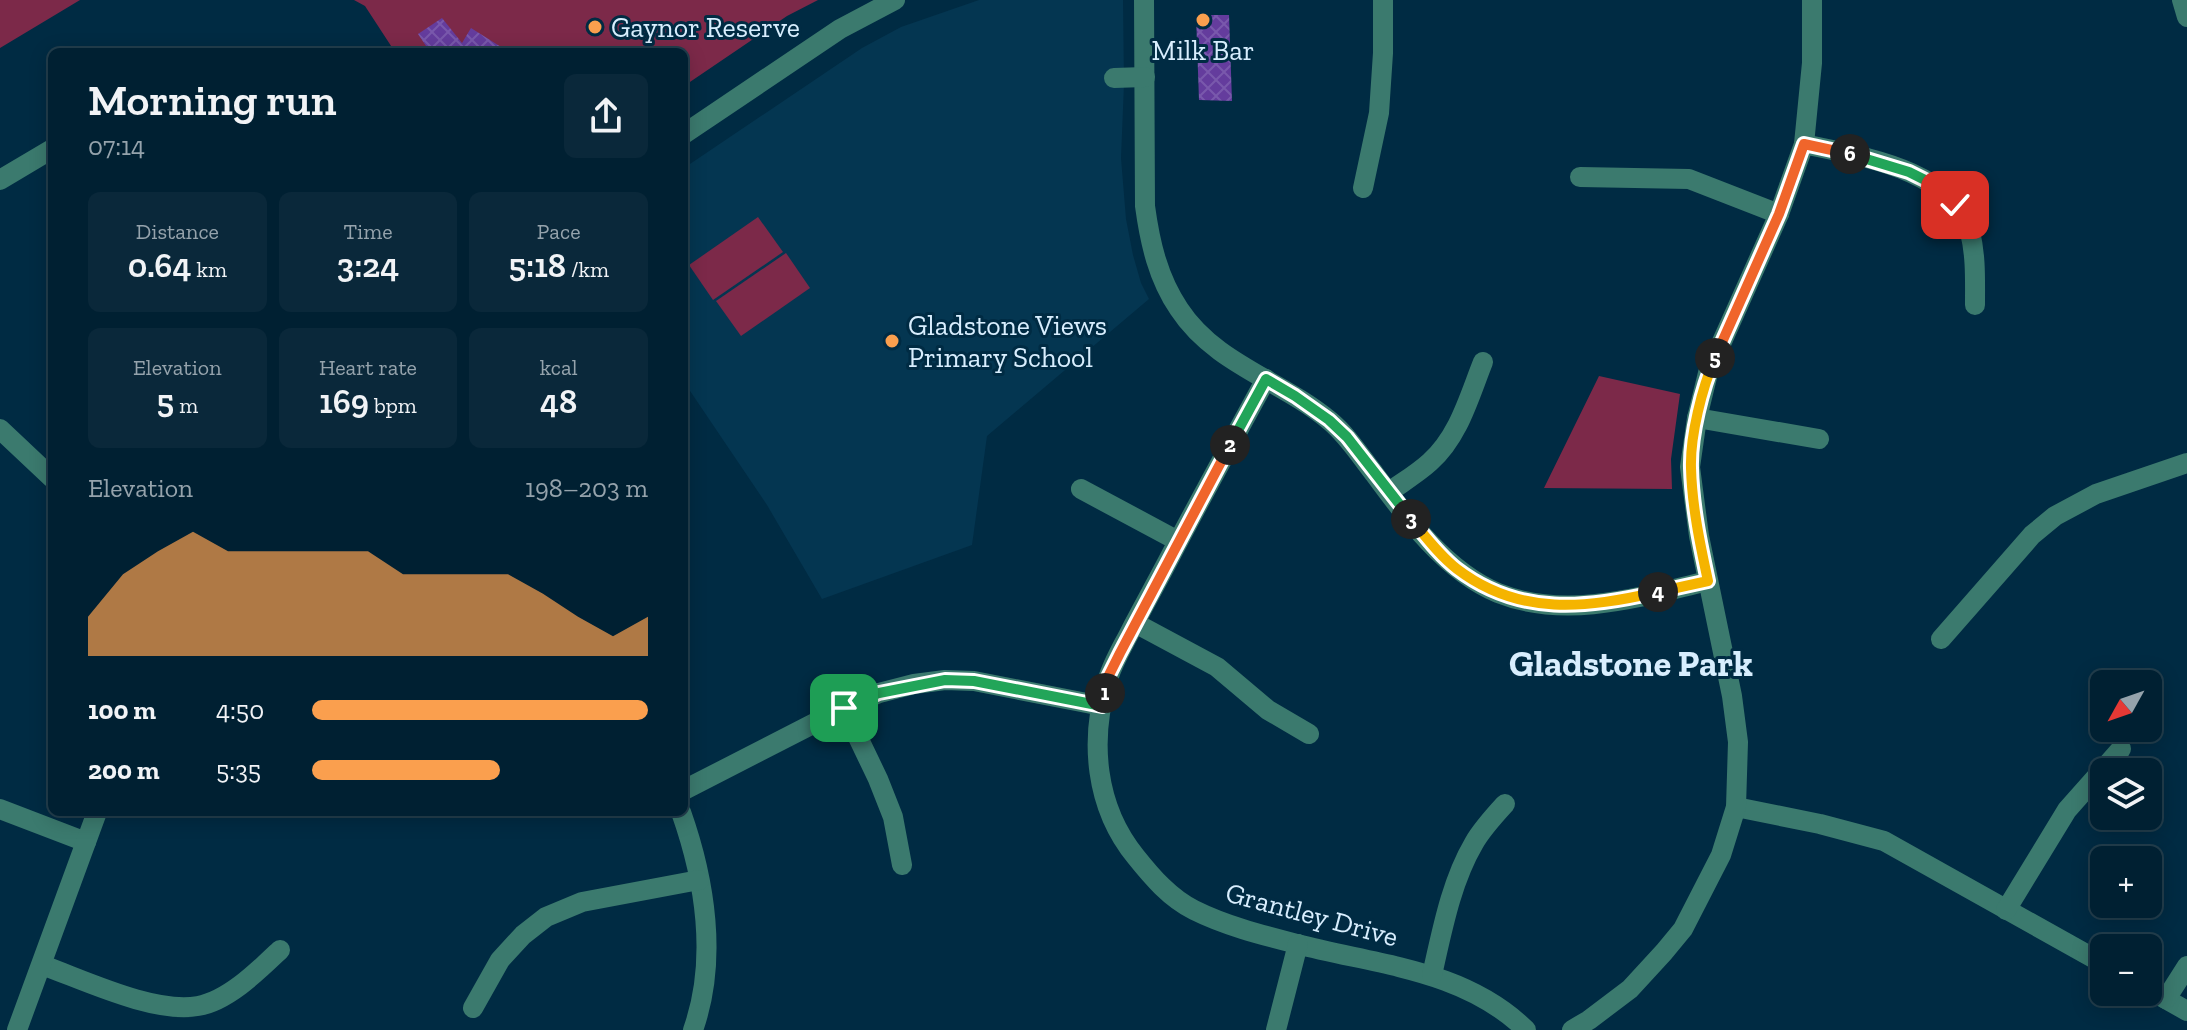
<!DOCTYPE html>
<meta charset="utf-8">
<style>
body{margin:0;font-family:"Zilla Slab",serif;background:#0a283a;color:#f1f3f6;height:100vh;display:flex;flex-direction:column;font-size:30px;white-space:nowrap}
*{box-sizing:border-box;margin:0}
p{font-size:26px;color:#95a3ac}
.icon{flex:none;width:44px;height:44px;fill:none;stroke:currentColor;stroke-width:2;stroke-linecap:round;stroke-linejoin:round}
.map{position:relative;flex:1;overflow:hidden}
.side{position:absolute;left:48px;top:48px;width:640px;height:768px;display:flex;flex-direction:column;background:#002032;border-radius:12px;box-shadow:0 4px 20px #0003,0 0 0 2px #223e4d}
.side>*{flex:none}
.needle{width:52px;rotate:230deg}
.fabs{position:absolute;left:2090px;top:670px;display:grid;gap:16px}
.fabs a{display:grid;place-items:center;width:72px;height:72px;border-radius:12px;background:#002032;box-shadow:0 4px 20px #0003,0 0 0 2px #223e4d;font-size:40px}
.pin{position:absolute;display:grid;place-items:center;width:68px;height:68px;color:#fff;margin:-34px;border-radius:16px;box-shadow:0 4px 12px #0006}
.km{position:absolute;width:40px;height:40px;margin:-20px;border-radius:50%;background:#222;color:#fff;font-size:22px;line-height:40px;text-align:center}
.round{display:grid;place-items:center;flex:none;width:84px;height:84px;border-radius:12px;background:#0a283a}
.summary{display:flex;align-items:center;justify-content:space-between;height:136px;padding:0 40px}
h1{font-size:44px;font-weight:600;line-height:60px}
.stats{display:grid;grid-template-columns:repeat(3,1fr);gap:12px;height:136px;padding:8px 40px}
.stats div{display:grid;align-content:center;border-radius:12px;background:#0a283a;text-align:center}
.stats b{font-size:34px;font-weight:600}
.stats small{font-size:22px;font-weight:400}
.stats p{font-size:22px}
.chart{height:224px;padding:16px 40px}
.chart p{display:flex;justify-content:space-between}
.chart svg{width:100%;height:144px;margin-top:8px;fill:#fa9f4e;opacity:.7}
ul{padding:0 40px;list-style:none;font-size:26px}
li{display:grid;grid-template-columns:128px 96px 1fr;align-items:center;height:60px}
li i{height:20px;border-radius:10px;background:#fa9f4e}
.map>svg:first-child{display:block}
</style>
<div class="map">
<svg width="2187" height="1030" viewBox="0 0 2187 1030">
<defs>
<pattern id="building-cross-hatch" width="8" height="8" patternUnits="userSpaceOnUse" patternTransform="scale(2)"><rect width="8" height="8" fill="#643c9d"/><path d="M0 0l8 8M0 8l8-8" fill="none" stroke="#7958ac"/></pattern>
</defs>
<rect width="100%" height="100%" fill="#002b43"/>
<polygon fill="#043651" points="979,0 1123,0 1124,84 1121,158 1126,219 1133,255 1141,283 1149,299 987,436 972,545 822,599 767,505 684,382 684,168 862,48 901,27"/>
<g fill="#7c2949">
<polygon points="0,0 80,0 0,48"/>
<polygon points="354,0 818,0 787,16 684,86 684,52 395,52 365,6"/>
<polygon points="758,217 783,252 713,300 689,265"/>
<polygon points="786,253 810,288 741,336 716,301"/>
<polygon points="1599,376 1680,394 1671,459 1672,489 1544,488"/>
</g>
<g fill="url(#building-cross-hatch)">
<polygon points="1196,15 1229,15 1232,101 1199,100"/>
<polygon points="442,18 462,43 471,28 509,52 430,52 418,34"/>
</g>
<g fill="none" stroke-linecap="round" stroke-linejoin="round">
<g stroke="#3b7a6e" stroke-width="20">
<path d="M1144,0L1145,206C1150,243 1158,278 1179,309C1215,364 1281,380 1330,421C1347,435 1359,454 1373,472C1406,517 1445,571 1498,593C1565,620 1641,597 1708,581"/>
<polyline points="2182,0 2187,17"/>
<polyline points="1114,78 1145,77"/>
<polyline points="684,134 840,29 895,0"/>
<path d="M1804,144C1858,156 1952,168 1970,232C1976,256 1975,280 1975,305"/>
<polyline points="1580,177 1689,179 1779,214"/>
<polyline points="0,180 52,149"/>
<polyline points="1363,188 1379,113 1383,53 1383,0"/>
<path d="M1266,379C1234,438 1202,496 1171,555C1158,580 1144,605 1131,630C1123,646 1113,662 1108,679C1089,740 1095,807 1136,857C1152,877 1170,898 1194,910C1226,926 1262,935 1297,944C1376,965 1464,969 1526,1030"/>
<polyline points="1697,418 1819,439"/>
<polyline points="0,429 52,478"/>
<polyline points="1081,489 1178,541"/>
<path d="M1389,492C1403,482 1418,473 1430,462C1459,436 1469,397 1483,362"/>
<polyline points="1135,623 1217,667 1268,710 1309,734"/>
<polyline points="1941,639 2032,535 2055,516 2096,494 2187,463"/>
<polyline points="844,708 878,779 893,817 902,865"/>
<polyline points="684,790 844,708 879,693 914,684 945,680 974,681 1102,706"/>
<polyline points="1736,807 1820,824 1884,841 2104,964"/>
<polyline points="0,809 86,842"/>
<path d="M681,812C705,880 718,960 693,1030"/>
<polyline points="2006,910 2067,810 2121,749"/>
<path d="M42,965C84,980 154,1014 198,1006C228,1001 259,970 280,950"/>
<path d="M1432,975C1442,931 1451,882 1474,843C1482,829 1494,816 1505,804"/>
<polyline points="2148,989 2187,1011"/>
<polyline points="2166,999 2187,966"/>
<polyline points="473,1008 500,960 523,935 546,917 582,902 699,880"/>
<polyline points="17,1030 97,812"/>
<polyline points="1276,1030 1298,944"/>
<polyline points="1572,1030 1589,1020 1630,989 1664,952 1683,929 1721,855 1736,807 1738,742 1732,696 1699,536 1690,467 1697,418 1708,373 1779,214 1804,144 1812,63 1812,0"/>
</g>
</g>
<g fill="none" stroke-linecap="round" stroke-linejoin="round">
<defs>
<polyline id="split-1" points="844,708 879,693 945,680 974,681 1102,706 1105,693"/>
<polyline id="split-2" points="1105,693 1108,677 1120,653 1230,445"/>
<polyline id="split-3" points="1230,445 1266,379 1295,396 1329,420 1347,437 1411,519"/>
<path id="split-4" d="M1411,519C1425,536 1439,555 1457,569C1520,617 1586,608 1658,592"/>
<path id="split-5" d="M1658,592L1708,581C1700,544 1692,506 1691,468C1690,436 1702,388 1715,358"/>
<polyline id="split-6" points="1715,358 1779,214 1804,144 1850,154"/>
<polyline id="split-7" points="1850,154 1909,172 1935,185 1955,205"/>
</defs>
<use href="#split-1" stroke="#fff" stroke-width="16"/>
<use href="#split-2" stroke="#fff" stroke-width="16"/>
<use href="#split-3" stroke="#fff" stroke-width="16"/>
<use href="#split-4" stroke="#fff" stroke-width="16"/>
<use href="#split-5" stroke="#fff" stroke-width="16"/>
<use href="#split-6" stroke="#fff" stroke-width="16"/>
<use href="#split-7" stroke="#fff" stroke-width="16"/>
<use href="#split-1" stroke="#22a559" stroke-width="10"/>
<use href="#split-2" stroke="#f0652b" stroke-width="10"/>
<use href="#split-3" stroke="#22a559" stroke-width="10"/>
<use href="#split-4" stroke="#f5b400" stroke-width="10"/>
<use href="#split-5" stroke="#f5b400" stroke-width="10"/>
<use href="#split-6" stroke="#f0652b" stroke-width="10"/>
<use href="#split-7" stroke="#22a559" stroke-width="10"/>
</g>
<g fill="#fa9f4e" stroke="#002b43" stroke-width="3">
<circle cx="1203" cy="20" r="8"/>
<circle cx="595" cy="27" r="8"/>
<circle cx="892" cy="341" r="8"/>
</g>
<g text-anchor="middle" stroke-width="6" stroke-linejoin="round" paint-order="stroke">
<g font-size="28" fill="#d8eefe" stroke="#002b43" text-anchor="start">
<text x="611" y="37">Gaynor Reserve</text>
<text x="1203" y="60" text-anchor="middle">Milk Bar</text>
<text x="908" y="335">Gladstone Views<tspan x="908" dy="32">Primary School</tspan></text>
</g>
<g font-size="28" fill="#d8eefe" stroke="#002b43">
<text transform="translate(1312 914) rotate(15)" y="10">Grantley Drive</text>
</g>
<g font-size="36" font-weight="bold" fill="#d8eefe" stroke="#002b43">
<text x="1631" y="676">Gladstone Park</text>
</g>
</g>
</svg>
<div class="fabs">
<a><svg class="needle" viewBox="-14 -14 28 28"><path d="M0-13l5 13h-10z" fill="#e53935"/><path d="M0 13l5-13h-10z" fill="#95a3ac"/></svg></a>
<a><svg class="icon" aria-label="layers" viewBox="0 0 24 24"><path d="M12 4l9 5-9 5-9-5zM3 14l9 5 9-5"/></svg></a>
<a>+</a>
<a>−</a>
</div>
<div class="pin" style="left:844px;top:708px;background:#1e9e55"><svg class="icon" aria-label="arrive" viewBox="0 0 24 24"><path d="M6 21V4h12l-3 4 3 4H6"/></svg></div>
<div class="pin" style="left:1955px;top:205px;background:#d93025"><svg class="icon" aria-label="check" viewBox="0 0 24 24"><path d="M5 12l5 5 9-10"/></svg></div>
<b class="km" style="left:1105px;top:693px">1</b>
<b class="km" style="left:1230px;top:445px">2</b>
<b class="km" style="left:1411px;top:519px">3</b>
<b class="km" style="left:1658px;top:592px">4</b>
<b class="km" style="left:1715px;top:358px">5</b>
<b class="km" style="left:1850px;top:154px">6</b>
<section class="side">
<div class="summary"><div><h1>Morning run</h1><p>07:14</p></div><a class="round"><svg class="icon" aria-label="share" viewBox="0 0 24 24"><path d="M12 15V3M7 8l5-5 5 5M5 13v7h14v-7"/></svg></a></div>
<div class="stats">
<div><p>Distance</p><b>0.64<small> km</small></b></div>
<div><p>Time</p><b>3:24</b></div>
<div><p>Pace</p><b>5:18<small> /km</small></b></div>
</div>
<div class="stats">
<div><p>Elevation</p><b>5<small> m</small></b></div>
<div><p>Heart rate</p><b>169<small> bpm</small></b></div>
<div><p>kcal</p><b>48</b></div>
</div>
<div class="chart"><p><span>Elevation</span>198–203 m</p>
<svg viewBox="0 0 160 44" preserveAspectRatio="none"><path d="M0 44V32L10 19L20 12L30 6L40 12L50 12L60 12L70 12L80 12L90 19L100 19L110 19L120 19L130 25L140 32L150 38L160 32V44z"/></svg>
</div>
<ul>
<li><b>100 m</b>4:50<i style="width:100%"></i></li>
<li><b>200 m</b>5:35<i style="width:56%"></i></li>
</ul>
</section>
</div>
